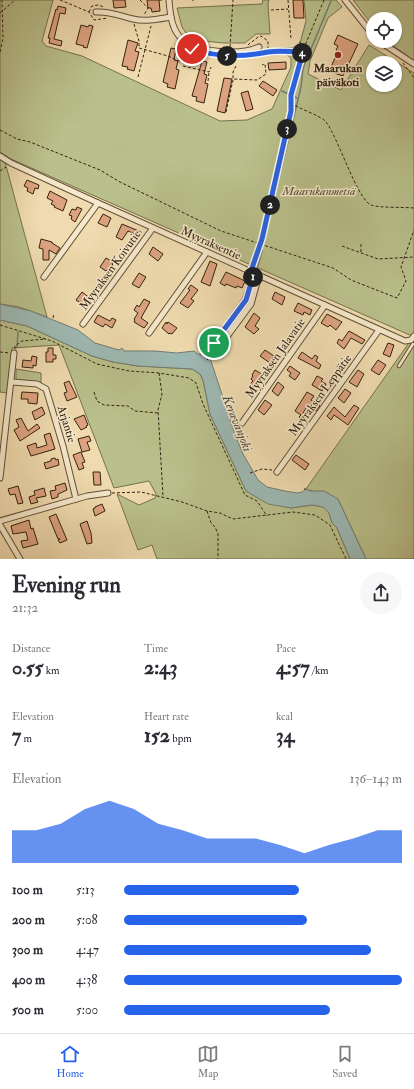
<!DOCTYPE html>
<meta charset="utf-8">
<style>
body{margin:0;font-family:"IM FELL Double Pica",serif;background:#f7f7f7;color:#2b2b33;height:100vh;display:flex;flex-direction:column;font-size:15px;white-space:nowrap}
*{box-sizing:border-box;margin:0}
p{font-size:13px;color:#7c7c81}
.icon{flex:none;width:22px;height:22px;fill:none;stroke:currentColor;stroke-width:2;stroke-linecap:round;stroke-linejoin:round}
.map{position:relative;height:559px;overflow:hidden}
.panel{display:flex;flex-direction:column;background:#fff;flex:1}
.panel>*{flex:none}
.buttons{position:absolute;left:366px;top:12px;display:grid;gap:8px}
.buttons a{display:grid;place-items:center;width:36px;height:36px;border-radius:50%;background:#fff;box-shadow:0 1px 3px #0004;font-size:20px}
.pin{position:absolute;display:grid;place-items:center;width:34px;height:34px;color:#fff;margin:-17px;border:2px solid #fff;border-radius:50%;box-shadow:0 1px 4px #0007}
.km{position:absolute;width:20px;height:20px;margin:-10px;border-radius:50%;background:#222;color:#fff;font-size:11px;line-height:20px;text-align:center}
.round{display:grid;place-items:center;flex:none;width:42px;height:42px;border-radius:21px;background:#f7f7f7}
.head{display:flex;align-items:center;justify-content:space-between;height:68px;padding:0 12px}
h1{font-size:22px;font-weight:700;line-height:30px}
.metrics{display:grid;grid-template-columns:repeat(3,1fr);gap:6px;height:68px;padding:4px 12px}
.metrics div{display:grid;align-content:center}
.metrics b{font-size:20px;font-weight:700}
.metrics small{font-size:11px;font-weight:400}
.metrics p{font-size:11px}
.chart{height:112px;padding:8px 12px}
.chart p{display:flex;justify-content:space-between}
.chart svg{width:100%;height:72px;margin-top:4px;fill:#2563eb;opacity:.7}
ul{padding:0 12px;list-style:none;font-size:13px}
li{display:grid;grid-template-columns:64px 48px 1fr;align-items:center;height:30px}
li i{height:10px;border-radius:5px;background:#2563eb}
.dock{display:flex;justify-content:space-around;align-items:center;height:56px;border-top:1px solid #e1e1e2;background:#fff;font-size:11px;color:#7c7c81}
.dock a{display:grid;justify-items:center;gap:2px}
.dock .current{color:#2563eb}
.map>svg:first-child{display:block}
</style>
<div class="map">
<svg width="414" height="559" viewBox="0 0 414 559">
<rect width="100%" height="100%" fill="#efdbaf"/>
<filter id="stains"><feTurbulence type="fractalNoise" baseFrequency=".005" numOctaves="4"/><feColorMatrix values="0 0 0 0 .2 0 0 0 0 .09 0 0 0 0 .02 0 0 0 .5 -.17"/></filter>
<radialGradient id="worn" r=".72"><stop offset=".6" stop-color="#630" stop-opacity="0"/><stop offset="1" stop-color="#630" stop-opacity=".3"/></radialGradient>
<g fill="#b9c08b" stroke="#76714e" fill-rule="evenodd">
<path d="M0,0H53L42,41L46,46L82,56L220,121L247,120L272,109L291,67V58L286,54L271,55L270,49L299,47L306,21L304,0H336L342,7L328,18L310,61L308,74L341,90L369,45L414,73V559H366L338,499L306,489L411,340L412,336L11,159L0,152ZM373,63H395V85H373Z"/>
<polygon points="263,0 269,0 268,4 270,34 256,34 245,43 223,43 204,41 191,37 186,33 182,27 177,8 262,4"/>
<polygon points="353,0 414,0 414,61 387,41 395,41 395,19 373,19 373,26"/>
<polygon points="0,158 5,162 47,317 19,307 0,304"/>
<polygon points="0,320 27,326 92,356 113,362 138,366 192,369 200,374 203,380 210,414 246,491 291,508 312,505 323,507 329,513 332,523 337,528 350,559 157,559 152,545 138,550 117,494 139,505 155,498 156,494 149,481 114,488 59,345 12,348 7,393 0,392"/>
<polygon points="16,369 41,373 41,383 16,380"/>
</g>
<polygon fill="#9db9b4" stroke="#737d73" points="0,304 31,311 78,330 95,343 119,350 122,348 124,351 155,351 177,353 194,351 198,354 206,355 208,352 235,434 243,454 258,480 267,487 285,491 297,493 302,492 306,489 310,491 324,491 338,499 366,559 350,559 337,528 332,523 329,513 323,507 312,505 291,508 268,504 246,491 210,414 203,380 200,374 192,369 138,366 113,362 92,356 27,326 0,320"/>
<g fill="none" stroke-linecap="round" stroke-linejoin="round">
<g stroke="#737d73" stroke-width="1.5">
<polyline points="308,56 331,1"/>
<polyline points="282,91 297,98"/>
<polyline points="264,241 301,87 303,69 306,60"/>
<polyline points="257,269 262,251"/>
<polyline points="217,345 246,304 255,279"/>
<polyline points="17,348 18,332"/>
<polyline points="209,355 214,348"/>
</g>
</g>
<g fill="#dda380" stroke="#342211">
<polygon points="113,0 125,0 126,7 114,8"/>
<polygon points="147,0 159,0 160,11 152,12 151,8 148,8"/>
<polygon points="293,0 303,0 304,18 294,18"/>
<polygon points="58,6 66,8 65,14 60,13 54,39 62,41 61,46 49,43 50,38 48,38 56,9 57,10"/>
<polygon points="81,25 88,27 89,25 93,26 87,48 83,47 84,46 76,44"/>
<polygon points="338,35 358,44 343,76 334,73 336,69 331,67 338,51 336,50 338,46 334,44"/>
<polygon points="128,40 138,43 135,51 139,52 134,71 127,69 128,67 122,66"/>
<polygon points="171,48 176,49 174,60 178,61 176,69 179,70 175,89 167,87 168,84 163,82"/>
<polygon points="202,61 207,62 204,74 207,75 205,83 208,84 204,103 196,101 197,97 192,96"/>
<polygon points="286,62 286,69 269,70 268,63"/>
<polygon points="224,78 232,79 225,113 217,111"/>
<polygon points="263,81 277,90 273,96 259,86"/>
<polygon points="248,91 253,109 246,111 241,93"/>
<polygon points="27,180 39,185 38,189 35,188 33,194 27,191 28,188 24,186"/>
<polygon points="50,191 67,200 63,211 54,207 55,206 51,204 53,201 47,198"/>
<polygon points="77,207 82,209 75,222 71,219 72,216 69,215 72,209 76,210"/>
<polygon points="103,214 111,218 107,227 98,223"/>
<polygon points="122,224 141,232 139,236 128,231 122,240 116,237"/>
<polygon points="41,239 52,242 52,243 60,248 56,254 49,250 49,260 43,260 43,249 39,248"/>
<polygon points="153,247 163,254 158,261 149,254"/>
<polygon points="106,258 113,262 112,264 113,265 106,271 100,267"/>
<polygon points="210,261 217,264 210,286 201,282"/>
<polygon points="226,272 245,281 242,288 237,286 236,288 226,284 225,286 220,283"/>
<polygon points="139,273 146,277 139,288 132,284"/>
<polygon points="191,285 198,290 191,299 194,301 188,308 180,303 190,290 188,289"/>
<polygon points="82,292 91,299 85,306 76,300"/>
<polygon points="275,292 285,297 282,305 272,299"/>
<polygon points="144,299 150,302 141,318 148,323 144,328 134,322 135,320 134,319 138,313 134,310 137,305 139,307"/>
<polygon points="298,303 312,310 310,315 304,312 303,315 294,311"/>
<polygon points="254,313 260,318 255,326 259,329 254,334 245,327"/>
<polygon points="327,314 342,322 336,330 330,325 328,327 321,323"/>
<polygon points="98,315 110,321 112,318 116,320 112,328 105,324 103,327 94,322"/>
<polygon points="166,322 167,324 168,322 177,328 172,334 170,333 169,334 162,328"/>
<polygon points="349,331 365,340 362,344 351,338 344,349 337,343 339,339 342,341"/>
<polygon points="388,343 394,345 390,357 383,354"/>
<polygon points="48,348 53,348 53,355 56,355 56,359 53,359 53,362 46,362 46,352 48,352"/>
<polygon points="265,350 274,356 270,363 260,356"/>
<polygon points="302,352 312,359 315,355 318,357 316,361 321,365 319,369 298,358"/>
<polygon points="32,356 37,357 36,366 33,365 33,368 22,367 23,360 31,361"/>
<polygon points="378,360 386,365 379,375 371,370"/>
<polygon points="290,366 300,373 295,380 289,376 291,373 287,370"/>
<polygon points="255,370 263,375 255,387 250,384 253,381 251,379 253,376 252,375"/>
<polygon points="358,370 364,374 357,387 349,382"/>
<polygon points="317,376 323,379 321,381 326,384 322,391 312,385"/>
<polygon points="69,381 77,397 67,401 64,393 67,392 64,383"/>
<polygon points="278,382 284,387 278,396 272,391"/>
<polygon points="345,389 351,393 344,403 338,398"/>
<polygon points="22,392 38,393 37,404 28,403 28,399 21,399"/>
<polygon points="307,392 314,396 311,400 320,406 316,411 308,405 303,413 309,416 305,422 299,417 301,415 295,411"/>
<polygon points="265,400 272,405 264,415 258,410"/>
<polygon points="354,405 359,408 348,425 334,415 331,420 327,416 334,407 345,417"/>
<polygon points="42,407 45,414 35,420 32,412"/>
<polygon points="84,415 88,425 86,426 87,427 81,430 74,419"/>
<polygon points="21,418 28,431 37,424 40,428 20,441 14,430 19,427 16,420"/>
<polygon points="50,433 55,449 31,456 27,446 36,443 37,448 47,445 44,435"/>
<polygon points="89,436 91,441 87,442 90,450 82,452 78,439"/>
<polygon points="81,452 85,462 82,463 84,468 79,470 73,455"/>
<polygon points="296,455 309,464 305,470 292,460"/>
<polygon points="55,458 56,460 58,459 59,465 46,469 44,463 51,461 51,459"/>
<polygon points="93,472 100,472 101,485 94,485"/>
<polygon points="65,483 67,490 58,494 58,497 52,499 50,491 56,490 55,486"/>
<polygon points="18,486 23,503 18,504 15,494 10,495 8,489"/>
<polygon points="44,488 46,496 36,498 38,502 31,504 29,497 35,495 34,491"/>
<polygon points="102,504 105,511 95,516 93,509 95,508 95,507"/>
<polygon points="56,514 67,540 60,543 58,540 60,539 58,539 49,517"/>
<polygon points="29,520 31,529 33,528 38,544 23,548 21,541 28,540 26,532 13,534 11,526"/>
<polygon points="87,521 91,533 92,543 87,544 80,524"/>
</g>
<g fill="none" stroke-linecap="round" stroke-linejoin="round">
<defs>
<polyline id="lane" points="399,366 413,344"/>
<g id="street">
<path d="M169,0C170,12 171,26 179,36C194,53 240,56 259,47"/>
<polyline points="345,0 373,35"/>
<path d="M96,12C110,11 120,16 133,19C146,22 159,19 171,17"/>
<polyline points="379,41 414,64"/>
<polyline points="0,156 11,163 98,203 405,341 411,340 414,336"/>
<polyline points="254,273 245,300 214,343 214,347 217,348 220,346 251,304 259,275"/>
<polyline points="44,277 98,203"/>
<polyline points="83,324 153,228"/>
<polyline points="149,333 207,252"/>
<polyline points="12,382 37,384 46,389 63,446 76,499"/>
<polyline points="242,423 325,305"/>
<polyline points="277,472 379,330"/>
<polyline points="0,478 14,353"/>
<polyline points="0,521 87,496 108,493"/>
<polyline points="0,525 20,559"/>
</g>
</defs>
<use href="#lane" stroke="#635038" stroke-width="4.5"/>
<use href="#street" stroke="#635038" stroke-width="7"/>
<g stroke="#342211" stroke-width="1" stroke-dasharray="3 2" stroke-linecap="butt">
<polyline points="60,0 89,12 94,20 108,18"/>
<polyline points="140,0 148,8 144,15"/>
<polyline points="159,0 164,0"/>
<polyline points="193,0 193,1"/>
<polyline points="288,0 291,39"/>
<polyline points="271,10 288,9"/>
<polyline points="89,12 92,6 98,5 104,7"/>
<polyline points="0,13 15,0"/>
<polyline points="134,24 139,41 139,48 168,56 184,63"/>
<polyline points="299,42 305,46"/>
<polyline points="248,45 258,37 261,36 268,41 268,51"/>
<polyline points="230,47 233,0"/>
<polyline points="0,52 3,38 2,0"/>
<polyline points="256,54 268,52 302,52"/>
<polyline points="302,55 311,60"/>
<polyline points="403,63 414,78"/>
<polyline points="183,66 209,72 211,67"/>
<polyline points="236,66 233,72 233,79 257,80 266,74 265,64 262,65"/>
<polyline points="138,77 151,26"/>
<polyline points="208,81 209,73"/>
<path d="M291,103C299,109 322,116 326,122C338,137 357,199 371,205C379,208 404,207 414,208"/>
<polyline points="226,112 233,80"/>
<polyline points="0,130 17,139 30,142 100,170 120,182 221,231 333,268 351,280 397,298 406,281 401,267 414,230"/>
<polyline points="0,171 6,167"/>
<polyline points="361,244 361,253"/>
<polyline points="342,246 378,259 414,257"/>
<polyline points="252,267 261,245 274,190 291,111 291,95 301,55 324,0"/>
<polyline points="53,318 54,314"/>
<polyline points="0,325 52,341 97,364 129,371 159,373 189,378 196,383 203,404 245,495 257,501 267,516"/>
<polyline points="15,349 15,346 22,341 46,339"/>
<polyline points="0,352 10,353"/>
<polyline points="207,360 210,357"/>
<polyline points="159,373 162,394 158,410 163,496"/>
<polyline points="94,392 97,401 104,405 128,406 135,411 158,413"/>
<polyline points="250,473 262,469 272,470"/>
<polyline points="305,488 305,490"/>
<polyline points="112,493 141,492 182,502 207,511 220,513 233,519 293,512 315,515 330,525 346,559"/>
<polyline points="207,511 211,523 215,527 218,534 218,559"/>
</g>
<use href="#lane" stroke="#f5e8cb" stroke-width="2.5"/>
<use href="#street" stroke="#f5e8cb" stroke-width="5"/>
</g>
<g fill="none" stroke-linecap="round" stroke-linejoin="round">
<defs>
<path id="route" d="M192,49C216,57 243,57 268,52C279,50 292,52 303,52L291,95V111L262,239L251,271L254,273L246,300L214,343"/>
</defs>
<use href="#route" stroke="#fff" stroke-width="8"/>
<use href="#route" stroke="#2563eb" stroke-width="5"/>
</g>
<circle fill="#8f2418" stroke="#f5e8cb" stroke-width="1.5" cx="338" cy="55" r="4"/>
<g text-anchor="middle" stroke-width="3" stroke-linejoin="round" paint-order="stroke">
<g font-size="12" font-weight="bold" fill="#342211" stroke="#f5e8cb">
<text x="338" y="72">Maarukan<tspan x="338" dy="14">päiväkoti</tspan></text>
</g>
<g font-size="12" font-style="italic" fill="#554a30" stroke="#f5e8cb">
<text x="319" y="195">Maarukanmetsä</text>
</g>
<g font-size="12" fill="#342211" stroke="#f5e8cb">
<text transform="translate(211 243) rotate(24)" y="4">Myyraksentie</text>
<text transform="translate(110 270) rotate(-54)" y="4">Myyraksen Koivutie</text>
<text transform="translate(275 358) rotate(-55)" y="4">Myyraksen Jalavatie</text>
<text transform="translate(320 395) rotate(-54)" y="4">Myyraksen Leppätie</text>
<text transform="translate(67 424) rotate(73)" y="4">Arjantie</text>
</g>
<g font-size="13" font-style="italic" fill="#544f42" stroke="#f5e8cb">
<text transform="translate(238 423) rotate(68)" y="5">Keravanjoki</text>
</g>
</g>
<rect width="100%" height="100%" filter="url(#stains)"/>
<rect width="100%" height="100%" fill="url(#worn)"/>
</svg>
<div class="buttons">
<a><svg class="icon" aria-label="locate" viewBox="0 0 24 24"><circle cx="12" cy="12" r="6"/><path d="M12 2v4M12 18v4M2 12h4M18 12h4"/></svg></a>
<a><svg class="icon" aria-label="layers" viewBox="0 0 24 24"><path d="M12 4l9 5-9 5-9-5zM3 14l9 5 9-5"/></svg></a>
</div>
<div class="pin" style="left:214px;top:343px;background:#1e9e55"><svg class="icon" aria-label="arrive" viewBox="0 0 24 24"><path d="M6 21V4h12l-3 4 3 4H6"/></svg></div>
<div class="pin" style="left:192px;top:49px;background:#d93025"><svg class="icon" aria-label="check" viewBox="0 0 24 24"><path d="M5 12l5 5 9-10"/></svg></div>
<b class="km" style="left:253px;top:277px">1</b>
<b class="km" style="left:270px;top:205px">2</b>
<b class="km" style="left:287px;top:129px">3</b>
<b class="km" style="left:302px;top:53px">4</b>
<b class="km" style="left:227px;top:56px">5</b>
</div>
<section class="panel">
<div class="head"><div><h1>Evening run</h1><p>21:32</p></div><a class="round"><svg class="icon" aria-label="share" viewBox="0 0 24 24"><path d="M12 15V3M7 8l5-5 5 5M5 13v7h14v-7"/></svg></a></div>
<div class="metrics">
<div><p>Distance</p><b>0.55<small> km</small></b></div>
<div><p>Time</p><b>2:43</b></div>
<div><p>Pace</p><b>4:57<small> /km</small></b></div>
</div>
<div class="metrics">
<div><p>Elevation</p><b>7<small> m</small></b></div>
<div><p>Heart rate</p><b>152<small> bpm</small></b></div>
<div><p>kcal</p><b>34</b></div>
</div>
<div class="chart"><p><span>Elevation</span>136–143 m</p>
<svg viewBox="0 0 160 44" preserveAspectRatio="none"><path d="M0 44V24L10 24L20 20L30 11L40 6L50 11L60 20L70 24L80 29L90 29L100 29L110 33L120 38L130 33L140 29L150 24L160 24V44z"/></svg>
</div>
<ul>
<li><b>100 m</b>5:13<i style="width:63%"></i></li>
<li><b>200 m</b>5:08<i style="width:66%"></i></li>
<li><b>300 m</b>4:47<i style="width:89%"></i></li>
<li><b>400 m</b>4:38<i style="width:100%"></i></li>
<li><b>500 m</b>5:00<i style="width:74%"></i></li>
</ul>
</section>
<nav class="dock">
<a class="current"><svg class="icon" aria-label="home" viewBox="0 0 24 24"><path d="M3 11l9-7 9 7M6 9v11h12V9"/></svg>Home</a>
<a><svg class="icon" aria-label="map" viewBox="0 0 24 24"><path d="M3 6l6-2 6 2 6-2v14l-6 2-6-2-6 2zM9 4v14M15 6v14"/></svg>Map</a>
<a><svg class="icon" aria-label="saved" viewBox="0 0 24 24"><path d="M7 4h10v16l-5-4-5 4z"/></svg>Saved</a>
</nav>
